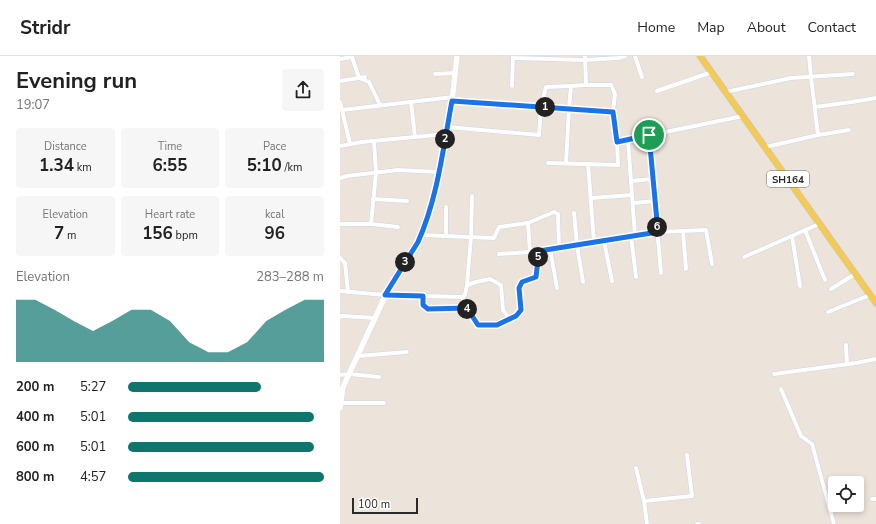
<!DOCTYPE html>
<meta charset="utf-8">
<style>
body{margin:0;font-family:"Nunito Sans",sans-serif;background:#f6f6f6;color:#222;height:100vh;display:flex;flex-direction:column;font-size:15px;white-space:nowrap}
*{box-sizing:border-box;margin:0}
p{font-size:13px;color:#767676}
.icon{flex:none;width:22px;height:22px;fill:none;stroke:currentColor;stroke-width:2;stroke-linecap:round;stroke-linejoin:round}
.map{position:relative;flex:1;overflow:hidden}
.details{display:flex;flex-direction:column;background:#fff;width:340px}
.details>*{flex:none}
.buttons{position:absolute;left:488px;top:420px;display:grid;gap:8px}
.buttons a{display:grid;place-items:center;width:36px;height:36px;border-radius:4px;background:#fff;box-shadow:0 2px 6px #0003;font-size:20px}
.scale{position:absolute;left:12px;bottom:10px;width:66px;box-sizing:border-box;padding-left:4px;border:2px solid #292929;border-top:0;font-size:11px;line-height:14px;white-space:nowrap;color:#292929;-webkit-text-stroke:3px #fff;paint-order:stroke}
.pin{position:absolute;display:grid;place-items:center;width:34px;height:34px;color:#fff;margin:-17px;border:2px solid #fff;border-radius:50%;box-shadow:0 1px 4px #0007}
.km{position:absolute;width:20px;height:20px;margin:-10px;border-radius:50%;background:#222;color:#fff;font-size:11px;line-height:20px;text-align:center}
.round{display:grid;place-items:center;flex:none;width:42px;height:42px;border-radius:4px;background:#f6f6f6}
.overview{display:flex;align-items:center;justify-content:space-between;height:68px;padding:0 16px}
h1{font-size:22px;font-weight:700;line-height:30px}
.stats{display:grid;grid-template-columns:repeat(3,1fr);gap:6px;height:68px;padding:4px 16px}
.stats div{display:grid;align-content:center;border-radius:4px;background:#f6f6f6;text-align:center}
.stats b{font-size:17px;font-weight:700}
.stats small{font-size:11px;font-weight:400}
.stats p{font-size:11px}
.chart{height:112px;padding:8px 16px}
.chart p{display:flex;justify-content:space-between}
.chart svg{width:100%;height:72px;margin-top:4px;fill:#0f766e;opacity:.7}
ul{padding:0 16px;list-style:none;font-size:13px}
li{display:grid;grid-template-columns:64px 48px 1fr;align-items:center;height:30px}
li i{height:10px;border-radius:5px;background:#0f766e}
header{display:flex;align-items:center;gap:24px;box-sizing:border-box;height:56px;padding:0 20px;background:#fff;border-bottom:1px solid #e0e0e0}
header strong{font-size:19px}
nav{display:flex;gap:22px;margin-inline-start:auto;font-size:14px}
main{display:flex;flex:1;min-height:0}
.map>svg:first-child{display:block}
</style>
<header>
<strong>Stridr</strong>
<nav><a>Home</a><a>Map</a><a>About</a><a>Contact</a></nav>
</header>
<main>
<section class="details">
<div class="overview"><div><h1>Evening run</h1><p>19:07</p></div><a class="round"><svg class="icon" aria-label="share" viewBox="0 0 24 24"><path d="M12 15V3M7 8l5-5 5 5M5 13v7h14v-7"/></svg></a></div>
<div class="stats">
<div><p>Distance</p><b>1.34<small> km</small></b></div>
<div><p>Time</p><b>6:55</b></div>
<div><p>Pace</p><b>5:10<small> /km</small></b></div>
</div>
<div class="stats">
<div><p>Elevation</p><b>7<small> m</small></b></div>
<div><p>Heart rate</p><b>156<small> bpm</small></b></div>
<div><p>kcal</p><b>96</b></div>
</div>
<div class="chart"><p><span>Elevation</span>283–288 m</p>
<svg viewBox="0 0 160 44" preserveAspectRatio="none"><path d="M0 44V6L10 6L20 12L30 19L40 25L50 19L60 12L70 12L80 19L90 32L100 38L110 38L120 32L130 19L140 12L150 6L160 6V44z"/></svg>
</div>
<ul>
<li><b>200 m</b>5:27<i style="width:68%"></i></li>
<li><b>400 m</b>5:01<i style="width:95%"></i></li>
<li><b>600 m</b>5:01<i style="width:95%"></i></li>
<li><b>800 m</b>4:57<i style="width:100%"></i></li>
</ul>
</section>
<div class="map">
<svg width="536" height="468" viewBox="0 0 536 468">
<rect width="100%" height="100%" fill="#ece3da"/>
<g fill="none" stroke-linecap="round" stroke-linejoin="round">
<defs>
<g id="minor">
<polyline points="295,0 302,21"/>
<polyline points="469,0 471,21 478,79"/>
<polyline points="173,2 245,4 279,2 285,0"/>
<polyline points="0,3 12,1 19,22 29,26 40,49"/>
<polyline points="95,18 115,17"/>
<polyline points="0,25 25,21"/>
<polyline points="246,29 271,29 275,38 273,56"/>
<polyline points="172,30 173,0"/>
<polyline points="317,35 372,16"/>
<polyline points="386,36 451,22 513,18"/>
<polyline points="112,45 273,56 277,86 403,60"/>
<polyline points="0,46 2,54 113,41"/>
<polyline points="71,46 75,81"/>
<polyline points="475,51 512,46 536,42"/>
<polyline points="2,54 10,88"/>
<polyline points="107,71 199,79 201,50 206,31 231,30"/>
<polyline points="309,79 321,217"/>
<polyline points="288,84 295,180"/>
<polyline points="0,90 22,86 106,78"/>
<polyline points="426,91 478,79 509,74"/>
<polyline points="208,107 278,109 277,86"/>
<polyline points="226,107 229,52 231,30 246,29 245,0"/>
<polyline points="248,108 254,186 319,176 366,174 372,208"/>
<polyline points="0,122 7,120 58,114 99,116"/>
<polyline points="291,125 313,123"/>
<polyline points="251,142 292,139"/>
<polyline points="33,143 67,145"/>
<polyline points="293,147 315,145"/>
<polyline points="106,151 106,180"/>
<polyline points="234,157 237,189 243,226"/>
<polyline points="188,167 190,196"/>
<polyline points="0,168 31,168 36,117 34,85"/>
<polyline points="31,168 58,171"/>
<polyline points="465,174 485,224"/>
<polyline points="343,175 346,213"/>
<polyline points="81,179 154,182 159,171 188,167 214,156 218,158 219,192"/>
<polyline points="291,180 296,221"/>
<polyline points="452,180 460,230"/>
<polyline points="264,185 272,225"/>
<polyline points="210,193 217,232"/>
<polyline points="159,198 190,196 254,186"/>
<polyline points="404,201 479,168"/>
<polyline points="0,202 5,207 8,236"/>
<polyline points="127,229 136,226 150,223 161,229 163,254 170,263"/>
<polyline points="491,233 515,218"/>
<polyline points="0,235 45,239 122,241 125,239 127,229 131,181 132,140"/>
<polyline points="83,240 83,249 87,253 127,252"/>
<polyline points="122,241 127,252 138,269 157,269 176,260 181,254 179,232 182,226 196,221 199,195"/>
<polyline points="488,256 530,239"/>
<polyline points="0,261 2,260 35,262"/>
<polyline points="506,289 507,308"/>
<polyline points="18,300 67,296"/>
<polyline points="434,318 516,307 536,303"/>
<polyline points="0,319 9,318 39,321"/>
<polyline points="441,333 461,380 472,388 494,468"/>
<polyline points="1,347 44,347"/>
<polyline points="296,412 304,445 307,468"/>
<polyline points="532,443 536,443"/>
<polyline points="304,445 352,440 347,399"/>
<polyline points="357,468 359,468"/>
</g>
<polyline id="secondary" points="0,352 3,331 48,234 78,186 93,145 101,108 112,45 117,0"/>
<polyline id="primary" points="360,0 536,247"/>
</defs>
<use href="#minor" stroke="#cfd3e2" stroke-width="5"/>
<use href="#secondary" stroke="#cfd3e2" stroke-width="6"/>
<use href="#primary" stroke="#c3c3c3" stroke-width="7"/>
<use href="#minor" stroke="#fff" stroke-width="4"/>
<use href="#secondary" stroke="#fff" stroke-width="5.5"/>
<use href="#primary" stroke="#f4ca57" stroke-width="6"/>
</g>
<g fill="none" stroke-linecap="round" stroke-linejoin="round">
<defs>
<path id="route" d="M112,45L273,56L277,86L309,79L318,176L199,195L196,221L182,226L179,232L181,254L176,260L157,269H138L127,252L88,253L83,249V240L45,239L78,186C98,141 103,92 112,45Z"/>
</defs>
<use href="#route" stroke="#fff" stroke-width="8"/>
<use href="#route" stroke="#1a73e8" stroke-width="5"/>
</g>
<g text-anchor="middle" stroke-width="3.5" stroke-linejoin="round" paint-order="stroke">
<rect fill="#fff" stroke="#696969" stroke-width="1" x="427" y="115" width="42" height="16" rx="3"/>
<g font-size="10" font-weight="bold" fill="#292929">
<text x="448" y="127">SH164</text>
</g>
</g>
</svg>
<div class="buttons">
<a><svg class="icon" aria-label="locate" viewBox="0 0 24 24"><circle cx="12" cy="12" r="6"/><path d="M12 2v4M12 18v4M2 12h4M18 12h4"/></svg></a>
</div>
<div class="scale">100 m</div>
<div class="pin" style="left:309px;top:79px;background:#1e9e55"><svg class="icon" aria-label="arrive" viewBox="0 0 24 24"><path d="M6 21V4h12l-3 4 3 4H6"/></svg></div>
<b class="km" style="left:205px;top:51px">1</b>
<b class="km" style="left:105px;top:83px">2</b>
<b class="km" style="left:65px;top:206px">3</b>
<b class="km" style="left:127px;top:253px">4</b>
<b class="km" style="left:198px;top:201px">5</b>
<b class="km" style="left:317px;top:171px">6</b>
</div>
</main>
